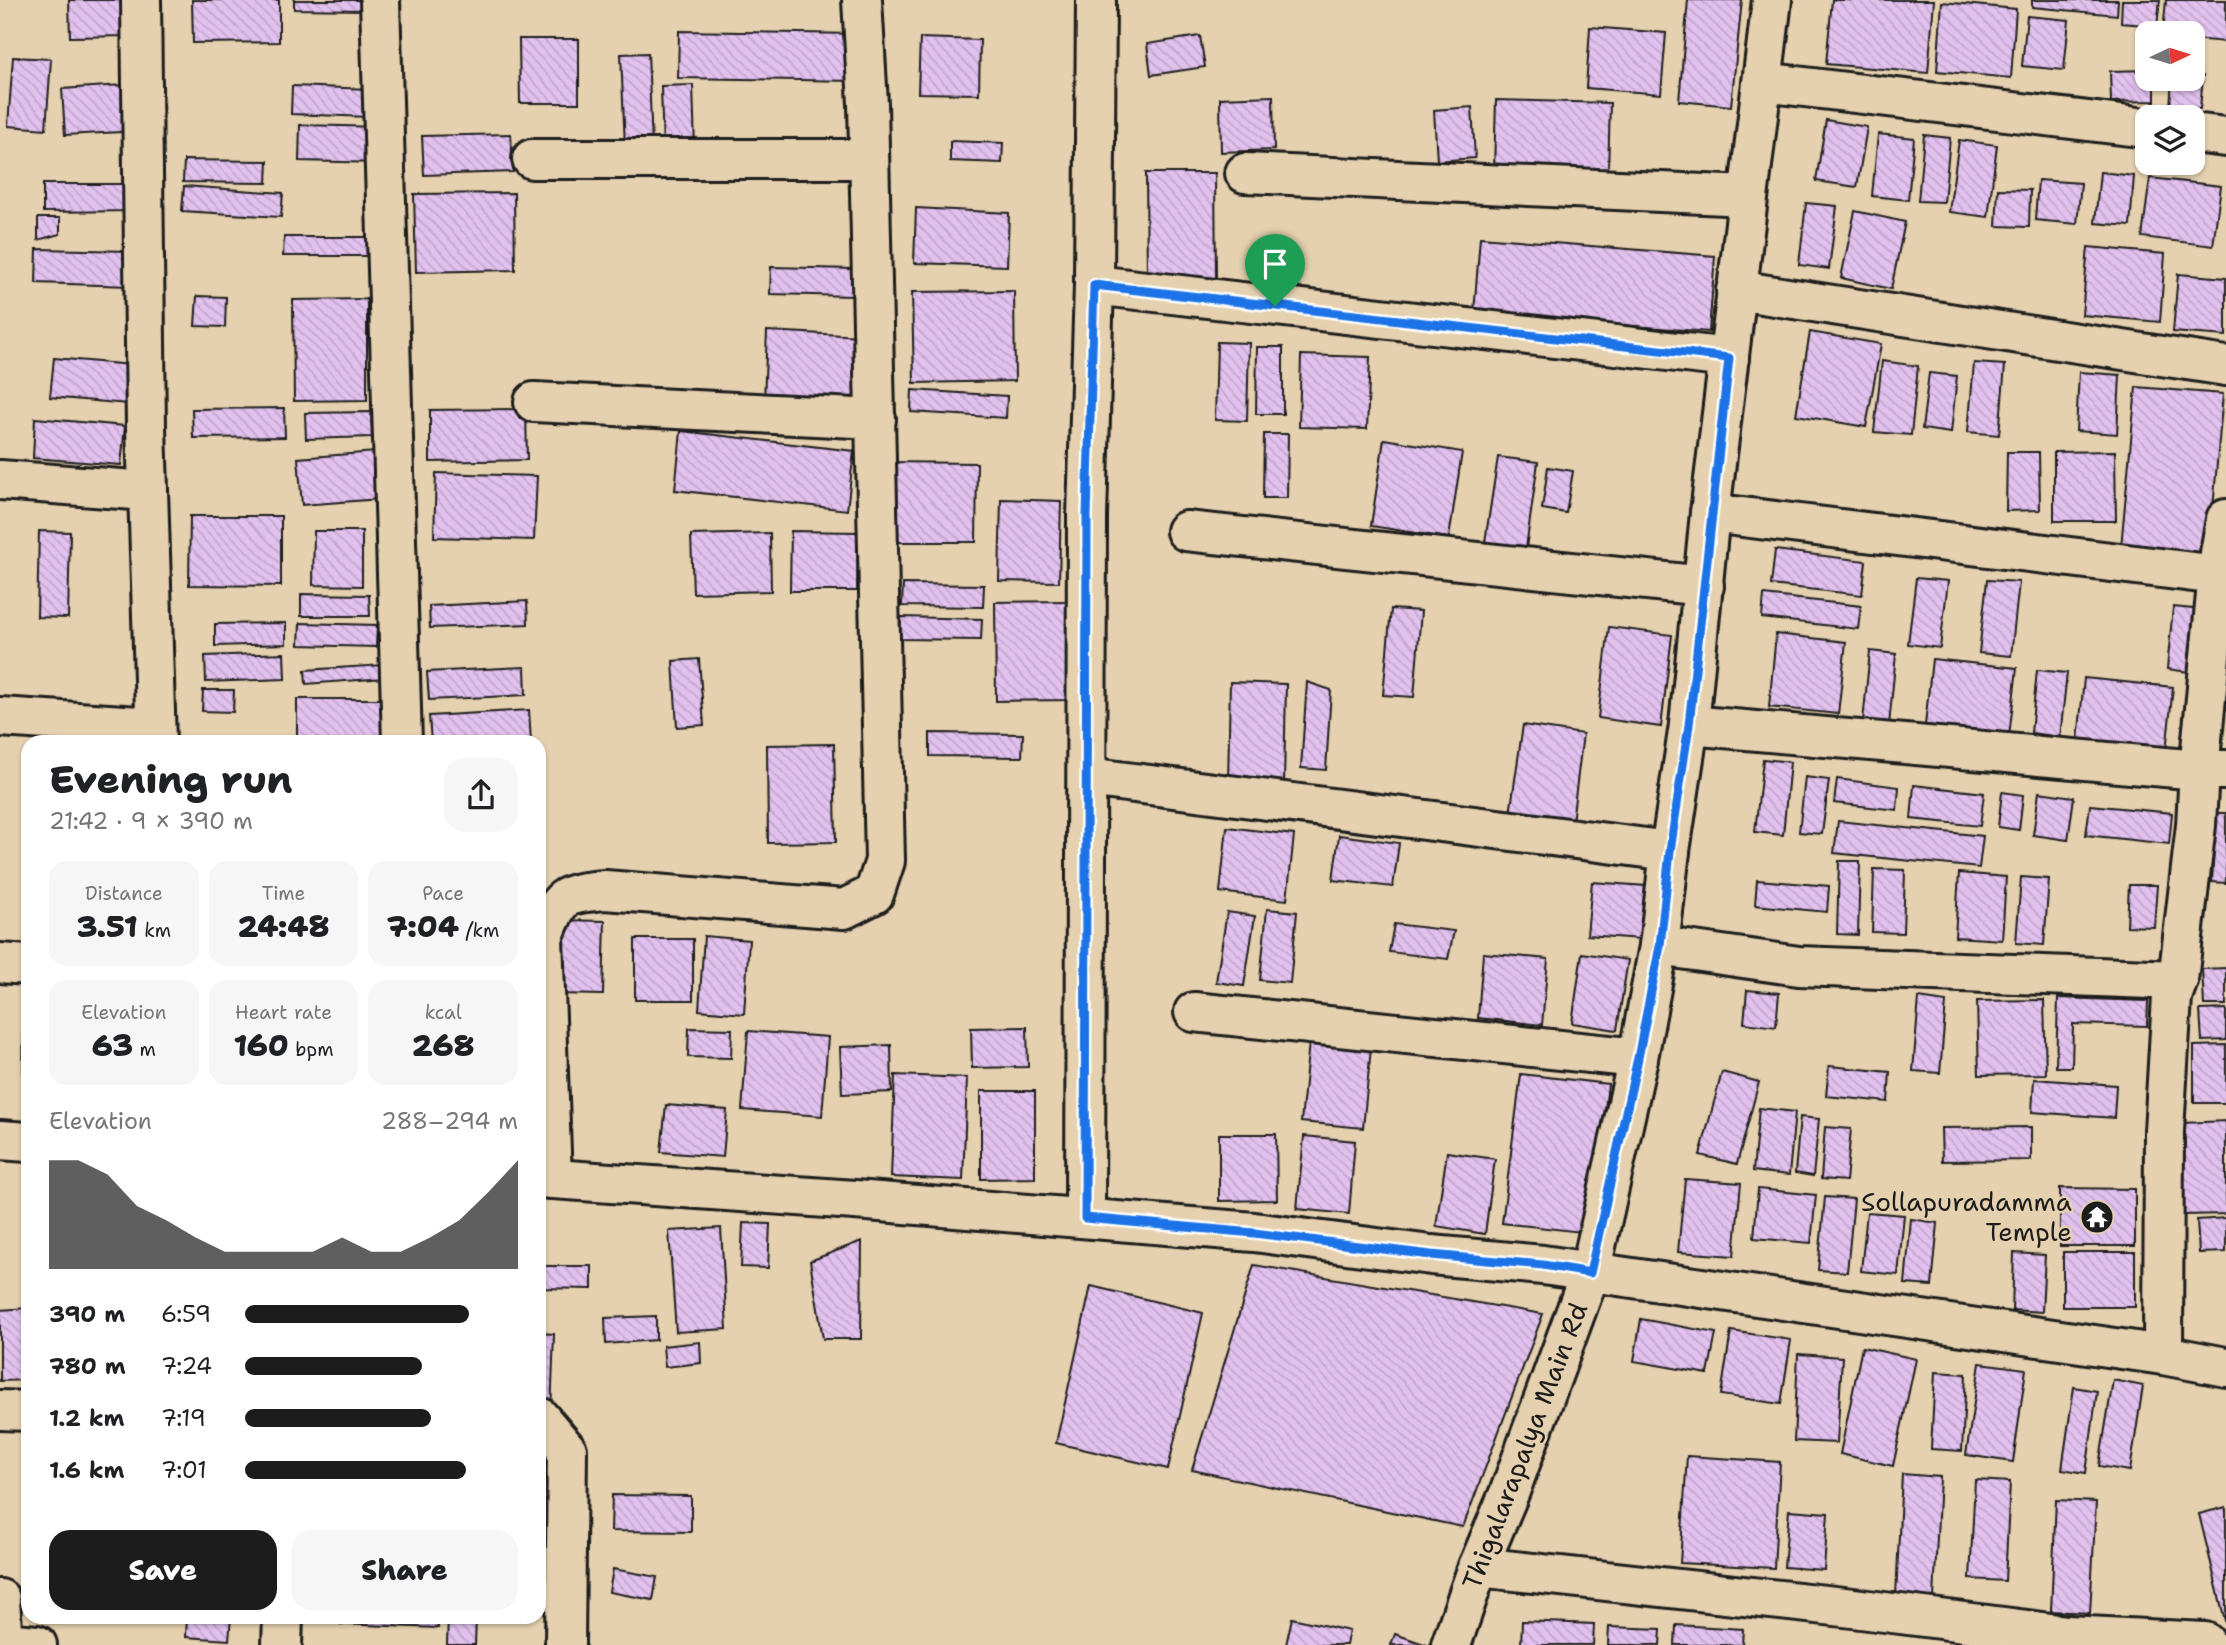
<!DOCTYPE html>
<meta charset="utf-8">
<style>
body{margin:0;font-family:"Shantell Sans",sans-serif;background:#f6f6f6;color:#202124;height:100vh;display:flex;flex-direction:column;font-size:26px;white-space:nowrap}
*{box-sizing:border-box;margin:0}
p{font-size:23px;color:#757577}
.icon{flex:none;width:38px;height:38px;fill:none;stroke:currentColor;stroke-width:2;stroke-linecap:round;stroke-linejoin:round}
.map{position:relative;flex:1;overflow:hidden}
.drawer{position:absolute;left:21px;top:735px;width:525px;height:889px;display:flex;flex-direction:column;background:#fff;border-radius:21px;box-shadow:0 2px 5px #0004}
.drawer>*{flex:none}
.needle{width:46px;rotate:86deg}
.controls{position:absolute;left:2135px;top:21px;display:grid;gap:14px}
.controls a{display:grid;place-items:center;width:70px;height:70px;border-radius:14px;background:#fff;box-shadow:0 2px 5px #0004;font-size:35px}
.pin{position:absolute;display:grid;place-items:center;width:60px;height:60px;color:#fff;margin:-72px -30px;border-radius:50% 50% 50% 0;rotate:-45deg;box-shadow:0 0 7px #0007}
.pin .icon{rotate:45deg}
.round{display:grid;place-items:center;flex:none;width:74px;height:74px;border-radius:21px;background:#f6f6f6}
.head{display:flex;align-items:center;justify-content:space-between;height:119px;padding:0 28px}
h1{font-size:38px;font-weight:800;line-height:52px}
.metrics{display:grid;grid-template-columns:repeat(3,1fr);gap:10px;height:119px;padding:7px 28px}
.metrics div{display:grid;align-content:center;border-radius:18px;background:#f6f6f6;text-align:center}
.metrics b{font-size:30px;font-weight:800}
.metrics small{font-size:19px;font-weight:400}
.metrics p{font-size:19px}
.chart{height:196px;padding:14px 28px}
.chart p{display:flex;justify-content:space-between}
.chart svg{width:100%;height:126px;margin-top:7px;fill:#1c1c1c;opacity:.7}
.primary-button{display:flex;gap:14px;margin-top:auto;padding:14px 28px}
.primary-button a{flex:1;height:80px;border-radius:21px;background:#1c1c1c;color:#fff;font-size:28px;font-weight:800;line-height:80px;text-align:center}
.primary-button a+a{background:#f6f6f6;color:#202124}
ul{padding:0 28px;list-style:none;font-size:23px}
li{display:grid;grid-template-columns:112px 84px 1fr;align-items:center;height:52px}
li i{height:18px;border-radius:9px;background:#1c1c1c}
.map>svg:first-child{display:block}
</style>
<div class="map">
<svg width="2226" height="1645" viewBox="0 0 2226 1645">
<defs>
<pattern id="building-back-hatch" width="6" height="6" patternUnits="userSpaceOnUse" patternTransform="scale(1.75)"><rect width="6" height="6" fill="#e2c1ee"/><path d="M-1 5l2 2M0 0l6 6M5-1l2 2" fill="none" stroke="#c1a5cc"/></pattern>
</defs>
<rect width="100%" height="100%" fill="#e5d1af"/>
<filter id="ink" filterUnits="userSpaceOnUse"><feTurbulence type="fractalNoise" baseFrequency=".0143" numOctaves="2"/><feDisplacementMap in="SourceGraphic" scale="14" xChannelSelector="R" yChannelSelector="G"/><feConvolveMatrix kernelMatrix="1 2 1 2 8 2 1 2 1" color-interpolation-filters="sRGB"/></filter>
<g filter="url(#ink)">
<g fill="url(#building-back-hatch)" stroke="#1c1c1c" stroke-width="2">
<polygon points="69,0 129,0 130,36 70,37"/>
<polygon points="192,0 279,0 279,42 193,43"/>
<polygon points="294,0 364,0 363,10 294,9"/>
<polygon points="1688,0 1742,0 1731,106 1679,101"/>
<polygon points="1832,0 1934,0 1928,73 1826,64"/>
<polygon points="2032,0 2118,0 2117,15 2032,7"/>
<polygon points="2122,0 2160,0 2157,26 2121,23"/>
<polygon points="2166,0 2226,0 2226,42 2193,39 2193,33 2163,33"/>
<polygon points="1942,2 2016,9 2011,78 1937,71"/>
<polygon points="2027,16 2069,20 2064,70 2022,66"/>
<polygon points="1590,27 1666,33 1661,94 1586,88"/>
<polygon points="679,31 857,34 856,81 678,78"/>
<polygon points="1200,36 1205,67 1151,75 1147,44"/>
<polygon points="920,38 980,40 979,94 918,93"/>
<polygon points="519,39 579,39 579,103 520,103"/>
<polygon points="648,53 652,146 625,147 621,54"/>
<polygon points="13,57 51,59 46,129 8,126"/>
<polygon points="2147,70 2147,79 2155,79 2155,101 2111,102 2110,71"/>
<polygon points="2193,75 2203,76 2200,109 2170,107 2172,79 2193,79"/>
<polygon points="138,84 140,131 65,135 62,89"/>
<polygon points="693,85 695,149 663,151 661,86"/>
<polygon points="292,86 370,89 368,117 291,114"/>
<polygon points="1273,96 1274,150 1221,152 1220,98"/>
<polygon points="1496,100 1610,103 1608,173 1494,170"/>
<polygon points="1472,107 1475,158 1437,161 1434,110"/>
<polygon points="1826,120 1867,127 1857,187 1816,181"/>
<polygon points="300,125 382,127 381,163 299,161"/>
<polygon points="511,134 513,172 424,175 422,136"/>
<polygon points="1878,134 1914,138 1908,200 1872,196"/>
<polygon points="1924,135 1950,138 1944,202 1918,201"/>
<polygon points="1959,140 1997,145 1988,217 1949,212"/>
<polygon points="950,141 1003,143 1002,163 950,161"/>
<polygon points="184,160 268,161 267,183 183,182"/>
<polygon points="2100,172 2134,176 2130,226 2095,223"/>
<polygon points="1146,173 1215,173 1216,279 1147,278"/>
<polygon points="2150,178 2221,186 2213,246 2142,237"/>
<polygon points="2038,180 2081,183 2077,224 2035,220"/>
<polygon points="43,184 135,184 135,211 43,212"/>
<polygon points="184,186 283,193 281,217 182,211"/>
<polygon points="1998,189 2030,190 2029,227 1996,226"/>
<polygon points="514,193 515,270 416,272 414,194"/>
<polygon points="1806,203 1837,206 1829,269 1799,265"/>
<polygon points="916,208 1009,213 1007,266 914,263"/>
<polygon points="1855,211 1905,222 1891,289 1841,278"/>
<polygon points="38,218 60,218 60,234 38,240"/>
<polygon points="284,237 367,237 367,256 283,256"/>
<polygon points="1480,237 1715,256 1709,332 1474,313"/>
<polygon points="2088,247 2165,254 2160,322 2082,315"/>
<polygon points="37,249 132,251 131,286 36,283"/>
<polygon points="771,267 853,269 853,296 770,294"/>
<polygon points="2178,274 2226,278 2226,336 2173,332"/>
<polygon points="1014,291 1015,381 914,383 912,292"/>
<polygon points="197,296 226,297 225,327 195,326"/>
<polygon points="367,299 367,400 294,401 293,300"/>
<polygon points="767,331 861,336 857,405 764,401"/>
<polygon points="1810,332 1881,344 1866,427 1796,415"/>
<polygon points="1217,342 1249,343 1247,421 1215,420"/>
<polygon points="1257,347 1283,347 1283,414 1256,414"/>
<polygon points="1301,355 1370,357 1367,429 1299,427"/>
<polygon points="54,358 142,366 139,405 50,397"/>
<polygon points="1882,361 1918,366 1911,435 1874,432"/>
<polygon points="1974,363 2005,365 1999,435 1968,432"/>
<polygon points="2079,372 2120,375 2117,434 2076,431"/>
<polygon points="1929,373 1957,376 1951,433 1922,429"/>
<polygon points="2136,387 2223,394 2209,555 2121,547"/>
<polygon points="912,390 1007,396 1006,418 911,412"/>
<polygon points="284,408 285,437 193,438 192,409"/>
<polygon points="526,409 527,460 430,462 430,410"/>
<polygon points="371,412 372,437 306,439 305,413"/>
<polygon points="35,418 125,426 121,465 33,458"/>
<polygon points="681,431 854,451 847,510 675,490"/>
<polygon points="1264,434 1288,434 1287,498 1263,498"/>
<polygon points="1384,439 1462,452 1449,538 1371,526"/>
<polygon points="2115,451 2116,521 2054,521 2054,452"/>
<polygon points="376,452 380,499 302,505 298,458"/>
<polygon points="2007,452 2039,452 2040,510 2006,511"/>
<polygon points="1498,457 1538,462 1526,548 1485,542"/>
<polygon points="884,462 977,463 976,542 883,542"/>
<polygon points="1548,467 1573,471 1566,513 1542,509"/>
<polygon points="436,473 537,476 534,540 434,537"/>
<polygon points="1001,499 1061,501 1059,582 999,581"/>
<polygon points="190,516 281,516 281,586 189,585"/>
<polygon points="39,531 70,532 68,618 37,617"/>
<polygon points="314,531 362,531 362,586 313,585"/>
<polygon points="791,531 858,532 857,591 790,591"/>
<polygon points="770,533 771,591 693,593 691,535"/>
<polygon points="1775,550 1866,561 1862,595 1771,585"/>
<polygon points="1916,578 1948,581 1940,648 1908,644"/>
<polygon points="1987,580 2019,582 2011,656 1979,653"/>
<polygon points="903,584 984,585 983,607 902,606"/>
<polygon points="301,594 369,595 370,616 301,616"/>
<polygon points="1764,595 1861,606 1858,629 1762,618"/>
<polygon points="527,601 528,624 430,628 429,606"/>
<polygon points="1066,601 1068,700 996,701 995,602"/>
<polygon points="2173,607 2203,610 2196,673 2167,669"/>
<polygon points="1391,609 1421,611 1414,697 1383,695"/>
<polygon points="901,617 982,619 981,640 900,639"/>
<polygon points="286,623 286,644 215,646 215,624"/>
<polygon points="300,623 377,625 376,647 299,645"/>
<polygon points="1609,627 1672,635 1661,727 1598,718"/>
<polygon points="1776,634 1846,642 1838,714 1769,707"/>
<polygon points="1870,651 1896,654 1889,725 1863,722"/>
<polygon points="284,653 285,679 206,682 205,656"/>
<polygon points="699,659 704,725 677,727 673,661"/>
<polygon points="1932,659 2017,668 2008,745 1924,735"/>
<polygon points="384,665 385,678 306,684 305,670"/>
<polygon points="525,667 526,695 429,700 427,672"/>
<polygon points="2037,670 2067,673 2060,737 2031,733"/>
<polygon points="2084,678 2173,687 2166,751 2078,741"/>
<polygon points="1230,682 1286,684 1284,785 1228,784"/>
<polygon points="1307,682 1331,690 1326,770 1301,768"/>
<polygon points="203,690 234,690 233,712 202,711"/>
<polygon points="297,699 388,699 387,742 297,742"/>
<polygon points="529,710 531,742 431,742 429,716"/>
<polygon points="1523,725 1583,734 1572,822 1510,814"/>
<polygon points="930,733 1023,734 1022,757 930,756"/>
<polygon points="834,744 836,842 768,843 767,745"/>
<polygon points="1763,759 1790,762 1783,835 1755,832"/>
<polygon points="1805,777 1829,780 1822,834 1799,832"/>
<polygon points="1837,779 1899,787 1897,810 1834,803"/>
<polygon points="1914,785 1984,793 1980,826 1911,819"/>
<polygon points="2002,792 2023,795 2019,830 1998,827"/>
<polygon points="2039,792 2074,797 2068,840 2033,835"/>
<polygon points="2090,805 2172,813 2169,844 2086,835"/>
<polygon points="2216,813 2226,813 2226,883 2212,882"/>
<polygon points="1838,821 1983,836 1979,868 1834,853"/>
<polygon points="1227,827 1294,835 1287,900 1220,892"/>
<polygon points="1339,835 1399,843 1393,887 1333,880"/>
<polygon points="1839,861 1860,861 1858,935 1837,934"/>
<polygon points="1874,869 1905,870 1903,933 1872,932"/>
<polygon points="1959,873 2006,877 2002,940 1955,937"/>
<polygon points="2021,877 2049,879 2044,945 2016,943"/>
<polygon points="1757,880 1829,886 1827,912 1755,905"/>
<polygon points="1592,882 1646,886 1641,939 1587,935"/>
<polygon points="2129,885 2157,885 2154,927 2127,926"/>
<polygon points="1267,909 1297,912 1290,983 1260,980"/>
<polygon points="1227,912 1255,916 1244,986 1216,982"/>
<polygon points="556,920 605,921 603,995 556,994"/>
<polygon points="1394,924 1454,931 1448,959 1389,952"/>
<polygon points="704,936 749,940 744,1014 699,1010"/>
<rect x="635" y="939" width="58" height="61"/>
<polygon points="1483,953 1548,959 1542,1025 1478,1018"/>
<polygon points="1582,953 1628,960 1617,1030 1572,1023"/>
<polygon points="2226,968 2226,1005 2204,1005 2202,969"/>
<polygon points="24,979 28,979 28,1099 23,1099"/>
<polygon points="1747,990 1779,993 1776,1027 1744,1023"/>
<polygon points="1919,998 1946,1002 1940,1073 1913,1071"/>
<polygon points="2058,998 2148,1001 2147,1026 2073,1024 2072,1067 2056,1067"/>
<polygon points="2044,1000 2046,1074 1979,1075 1977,1001"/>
<polygon points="2226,1009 2226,1040 2202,1041 2200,1010"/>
<polygon points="1027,1027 1028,1067 972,1068 971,1028"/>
<polygon points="689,1028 732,1029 731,1058 688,1057"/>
<polygon points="748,1031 828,1037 822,1116 742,1110"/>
<polygon points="1309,1042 1371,1048 1363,1128 1301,1122"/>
<polygon points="891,1045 892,1092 842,1094 840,1047"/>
<polygon points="2226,1045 2226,1103 2194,1103 2194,1046"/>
<polygon points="1829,1066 1890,1072 1888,1102 1826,1096"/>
<polygon points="1722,1072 1759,1082 1737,1164 1700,1155"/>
<polygon points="1521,1074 1608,1084 1590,1233 1502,1223"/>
<polygon points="895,1075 967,1078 963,1180 891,1177"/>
<polygon points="2034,1079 2116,1085 2114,1118 2032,1112"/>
<polygon points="981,1091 1035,1091 1035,1178 981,1179"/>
<polygon points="666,1105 727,1110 723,1157 661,1152"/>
<polygon points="1759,1108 1795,1112 1789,1175 1753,1171"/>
<polygon points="1800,1117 1819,1119 1813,1176 1795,1173"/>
<polygon points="2226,1121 2226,1214 2184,1215 2182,1123"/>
<polygon points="1825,1127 1851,1129 1846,1181 1821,1179"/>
<polygon points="2031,1127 2031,1160 1942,1161 1941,1128"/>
<polygon points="1219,1134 1276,1134 1277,1200 1219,1201"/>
<polygon points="1304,1136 1355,1141 1349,1214 1297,1209"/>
<polygon points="1447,1152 1495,1159 1485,1234 1436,1226"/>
<polygon points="1685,1179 1741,1183 1734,1256 1678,1252"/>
<polygon points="2060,1188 2135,1189 2135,1246 2060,1246"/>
<polygon points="1758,1189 1816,1195 1811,1243 1754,1238"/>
<polygon points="1825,1197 1854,1199 1847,1272 1818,1270"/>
<polygon points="1867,1212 1904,1215 1898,1275 1861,1271"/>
<polygon points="2226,1218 2226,1252 2199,1253 2197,1220"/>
<polygon points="1911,1219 1938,1223 1932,1286 1905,1284"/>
<polygon points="743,1223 770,1224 768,1268 741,1267"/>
<polygon points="721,1228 727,1329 676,1332 669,1231"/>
<polygon points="862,1241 861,1339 823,1339 810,1261"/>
<rect x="2063" y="1252" width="72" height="55"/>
<polygon points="2014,1253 2045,1255 2042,1312 2012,1310"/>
<polygon points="1254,1265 1543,1314 1463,1527 1192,1470"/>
<polygon points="539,1266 592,1266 592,1289 539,1288"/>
<polygon points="1091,1286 1203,1313 1168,1469 1056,1443"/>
<polygon points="28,1308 28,1380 0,1381 0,1310"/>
<polygon points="656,1316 656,1340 606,1344 605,1318"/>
<polygon points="1641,1319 1716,1333 1708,1374 1634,1361"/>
<polygon points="1731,1331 1791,1340 1781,1404 1721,1395"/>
<polygon points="539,1333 554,1334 551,1413 539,1413"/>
<polygon points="700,1342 701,1363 665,1367 663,1346"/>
<polygon points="1862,1347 1916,1359 1893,1466 1840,1454"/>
<polygon points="1798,1354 1842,1357 1837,1443 1794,1441"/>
<polygon points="1980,1363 2026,1369 2013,1462 1966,1455"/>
<polygon points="1935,1372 1966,1374 1962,1451 1931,1449"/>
<polygon points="2113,1380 2143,1386 2130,1471 2099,1466"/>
<polygon points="2074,1387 2097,1391 2086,1473 2062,1469"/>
<polygon points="1687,1456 1780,1462 1774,1568 1680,1563"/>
<polygon points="1902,1474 1940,1477 1934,1598 1896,1596"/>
<polygon points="1975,1480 2010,1482 2005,1581 1970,1579"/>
<polygon points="612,1495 691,1496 691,1532 611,1531"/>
<polygon points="2056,1500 2096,1502 2090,1613 2051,1611"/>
<polygon points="2226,1507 2226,1625 2199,1514"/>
<polygon points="1789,1510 1828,1513 1824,1570 1784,1567"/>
<polygon points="613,1569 657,1577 653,1600 609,1592"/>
<polygon points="187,1617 231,1617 229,1640 186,1637"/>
<polygon points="340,1617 437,1617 438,1628 340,1624"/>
<polygon points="448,1617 476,1617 475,1645 447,1645"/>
<polygon points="1292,1618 1349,1631 1346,1645 1286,1645"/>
<polygon points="1522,1621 1594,1624 1593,1645 1521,1645"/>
<polygon points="1676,1625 1743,1629 1742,1645 1675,1645"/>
<polygon points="1609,1627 1661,1629 1660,1645 1608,1645"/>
<polygon points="1395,1634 1427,1645 1391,1645"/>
</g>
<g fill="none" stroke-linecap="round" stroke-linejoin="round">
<defs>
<g id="minor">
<polyline points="141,0 146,427 156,742"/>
<polyline points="380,0 402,742"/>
<polyline points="1763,82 2147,128"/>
<polyline points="2193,133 2226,137"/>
<polyline points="532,159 869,159"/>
<polyline points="1245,173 1748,196"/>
<polyline points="1094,285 1729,358"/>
<polyline points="1736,290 2226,366"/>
<polyline points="534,402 876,419"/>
<polyline points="0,480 148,491"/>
<polyline points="1710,513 2226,576"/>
<polyline points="1186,531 1704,586"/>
<polyline points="0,717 155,727"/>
<polyline points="1689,725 2199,770 2226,770"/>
<polyline points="1087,777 1670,851"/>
<polyline points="1659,946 1799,966 2178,980"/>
<polyline points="0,963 28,965"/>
<polyline points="1194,1012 1638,1058"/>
<polyline points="0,1140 28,1142"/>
<polyline points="539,1178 855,1200 1254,1232 1431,1255 1543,1265 2163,1355 2226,1367"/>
<path d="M552,1179L543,938C560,896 559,894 605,890L844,909L874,894L885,861L868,104L862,0"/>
<polyline points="1085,1218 1087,516 1094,285 1096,0"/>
<polyline points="2163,1355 2164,1131 2172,997 2178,980 2196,825 2199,770 2220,553 2226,519"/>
<polyline points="0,1410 28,1411"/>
<polyline points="539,1417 567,1450 565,1645"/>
<polyline points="1478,1567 1853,1608 2067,1635 2205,1642"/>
<polyline points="0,1599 3,1645"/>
<polyline points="3,1642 37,1645"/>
<polyline points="282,1645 283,1617"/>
<polyline points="1451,1645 1478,1567 1510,1491 1590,1273 1638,1058 1659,946 1670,851 1689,725 1710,513 1772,0"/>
</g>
</defs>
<use href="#minor" stroke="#1c1c1c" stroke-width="44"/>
<use href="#minor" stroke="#e5d1af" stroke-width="38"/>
</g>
</g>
<g fill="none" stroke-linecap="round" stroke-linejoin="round" filter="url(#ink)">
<defs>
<polygon id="route" points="1094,285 1729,358 1689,725 1670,851 1660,946 1638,1058 1590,1273 1543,1265 1431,1255 1254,1233 1085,1218 1087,516"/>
</defs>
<use href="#route" stroke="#fff" stroke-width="14"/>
<use href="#route" stroke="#1a73e8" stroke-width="9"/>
</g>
<defs>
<symbol id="temple-disc" viewBox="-11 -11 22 22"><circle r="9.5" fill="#1c1c1c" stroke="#e5d1af"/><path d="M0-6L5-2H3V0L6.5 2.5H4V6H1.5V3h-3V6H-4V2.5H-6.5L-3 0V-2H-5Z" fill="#fff"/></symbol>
</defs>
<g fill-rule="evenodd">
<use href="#temple-disc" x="2078" y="1198" width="38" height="38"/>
</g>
<g text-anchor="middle" stroke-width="5" stroke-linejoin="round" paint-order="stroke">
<g font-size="26" fill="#1c1c1c" stroke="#e5d1af" text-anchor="end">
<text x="2072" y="1211">Sollapuradamma<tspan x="2072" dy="30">Temple</tspan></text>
</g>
<g font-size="26" fill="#1c1c1c" stroke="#e5d1af">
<text transform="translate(1525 1446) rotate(-69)" y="9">Thigalarapalya Main Rd</text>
</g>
</g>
</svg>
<div class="controls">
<a><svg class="needle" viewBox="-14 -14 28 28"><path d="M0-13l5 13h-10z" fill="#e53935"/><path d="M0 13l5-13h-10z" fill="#757577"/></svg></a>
<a><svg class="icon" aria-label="layers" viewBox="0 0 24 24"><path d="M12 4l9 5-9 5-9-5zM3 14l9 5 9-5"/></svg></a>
</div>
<div class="pin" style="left:1275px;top:306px;background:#1e9e55"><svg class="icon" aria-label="arrive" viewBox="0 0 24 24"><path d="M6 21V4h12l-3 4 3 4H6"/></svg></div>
<section class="drawer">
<div class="head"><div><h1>Evening run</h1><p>21:42 · 9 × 390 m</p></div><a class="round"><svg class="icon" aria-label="share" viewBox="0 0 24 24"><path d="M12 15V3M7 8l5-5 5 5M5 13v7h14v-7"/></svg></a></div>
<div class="metrics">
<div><p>Distance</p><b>3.51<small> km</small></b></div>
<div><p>Time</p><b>24:48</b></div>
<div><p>Pace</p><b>7:04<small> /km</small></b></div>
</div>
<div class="metrics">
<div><p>Elevation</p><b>63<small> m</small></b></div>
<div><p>Heart rate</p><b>160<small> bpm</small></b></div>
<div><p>kcal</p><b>268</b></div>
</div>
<div class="chart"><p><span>Elevation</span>288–294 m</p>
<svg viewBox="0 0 160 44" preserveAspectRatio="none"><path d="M0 44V6L10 6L20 11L30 22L40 27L50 33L60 38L70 38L80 38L90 38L100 33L110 38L120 38L130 33L140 27L150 17L160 6V44z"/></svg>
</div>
<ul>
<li><b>390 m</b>6:59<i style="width:82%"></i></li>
<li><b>780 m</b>7:24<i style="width:65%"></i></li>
<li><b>1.2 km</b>7:19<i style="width:68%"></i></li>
<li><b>1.6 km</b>7:01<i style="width:81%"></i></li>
</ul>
<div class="primary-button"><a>Save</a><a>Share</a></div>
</section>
</div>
